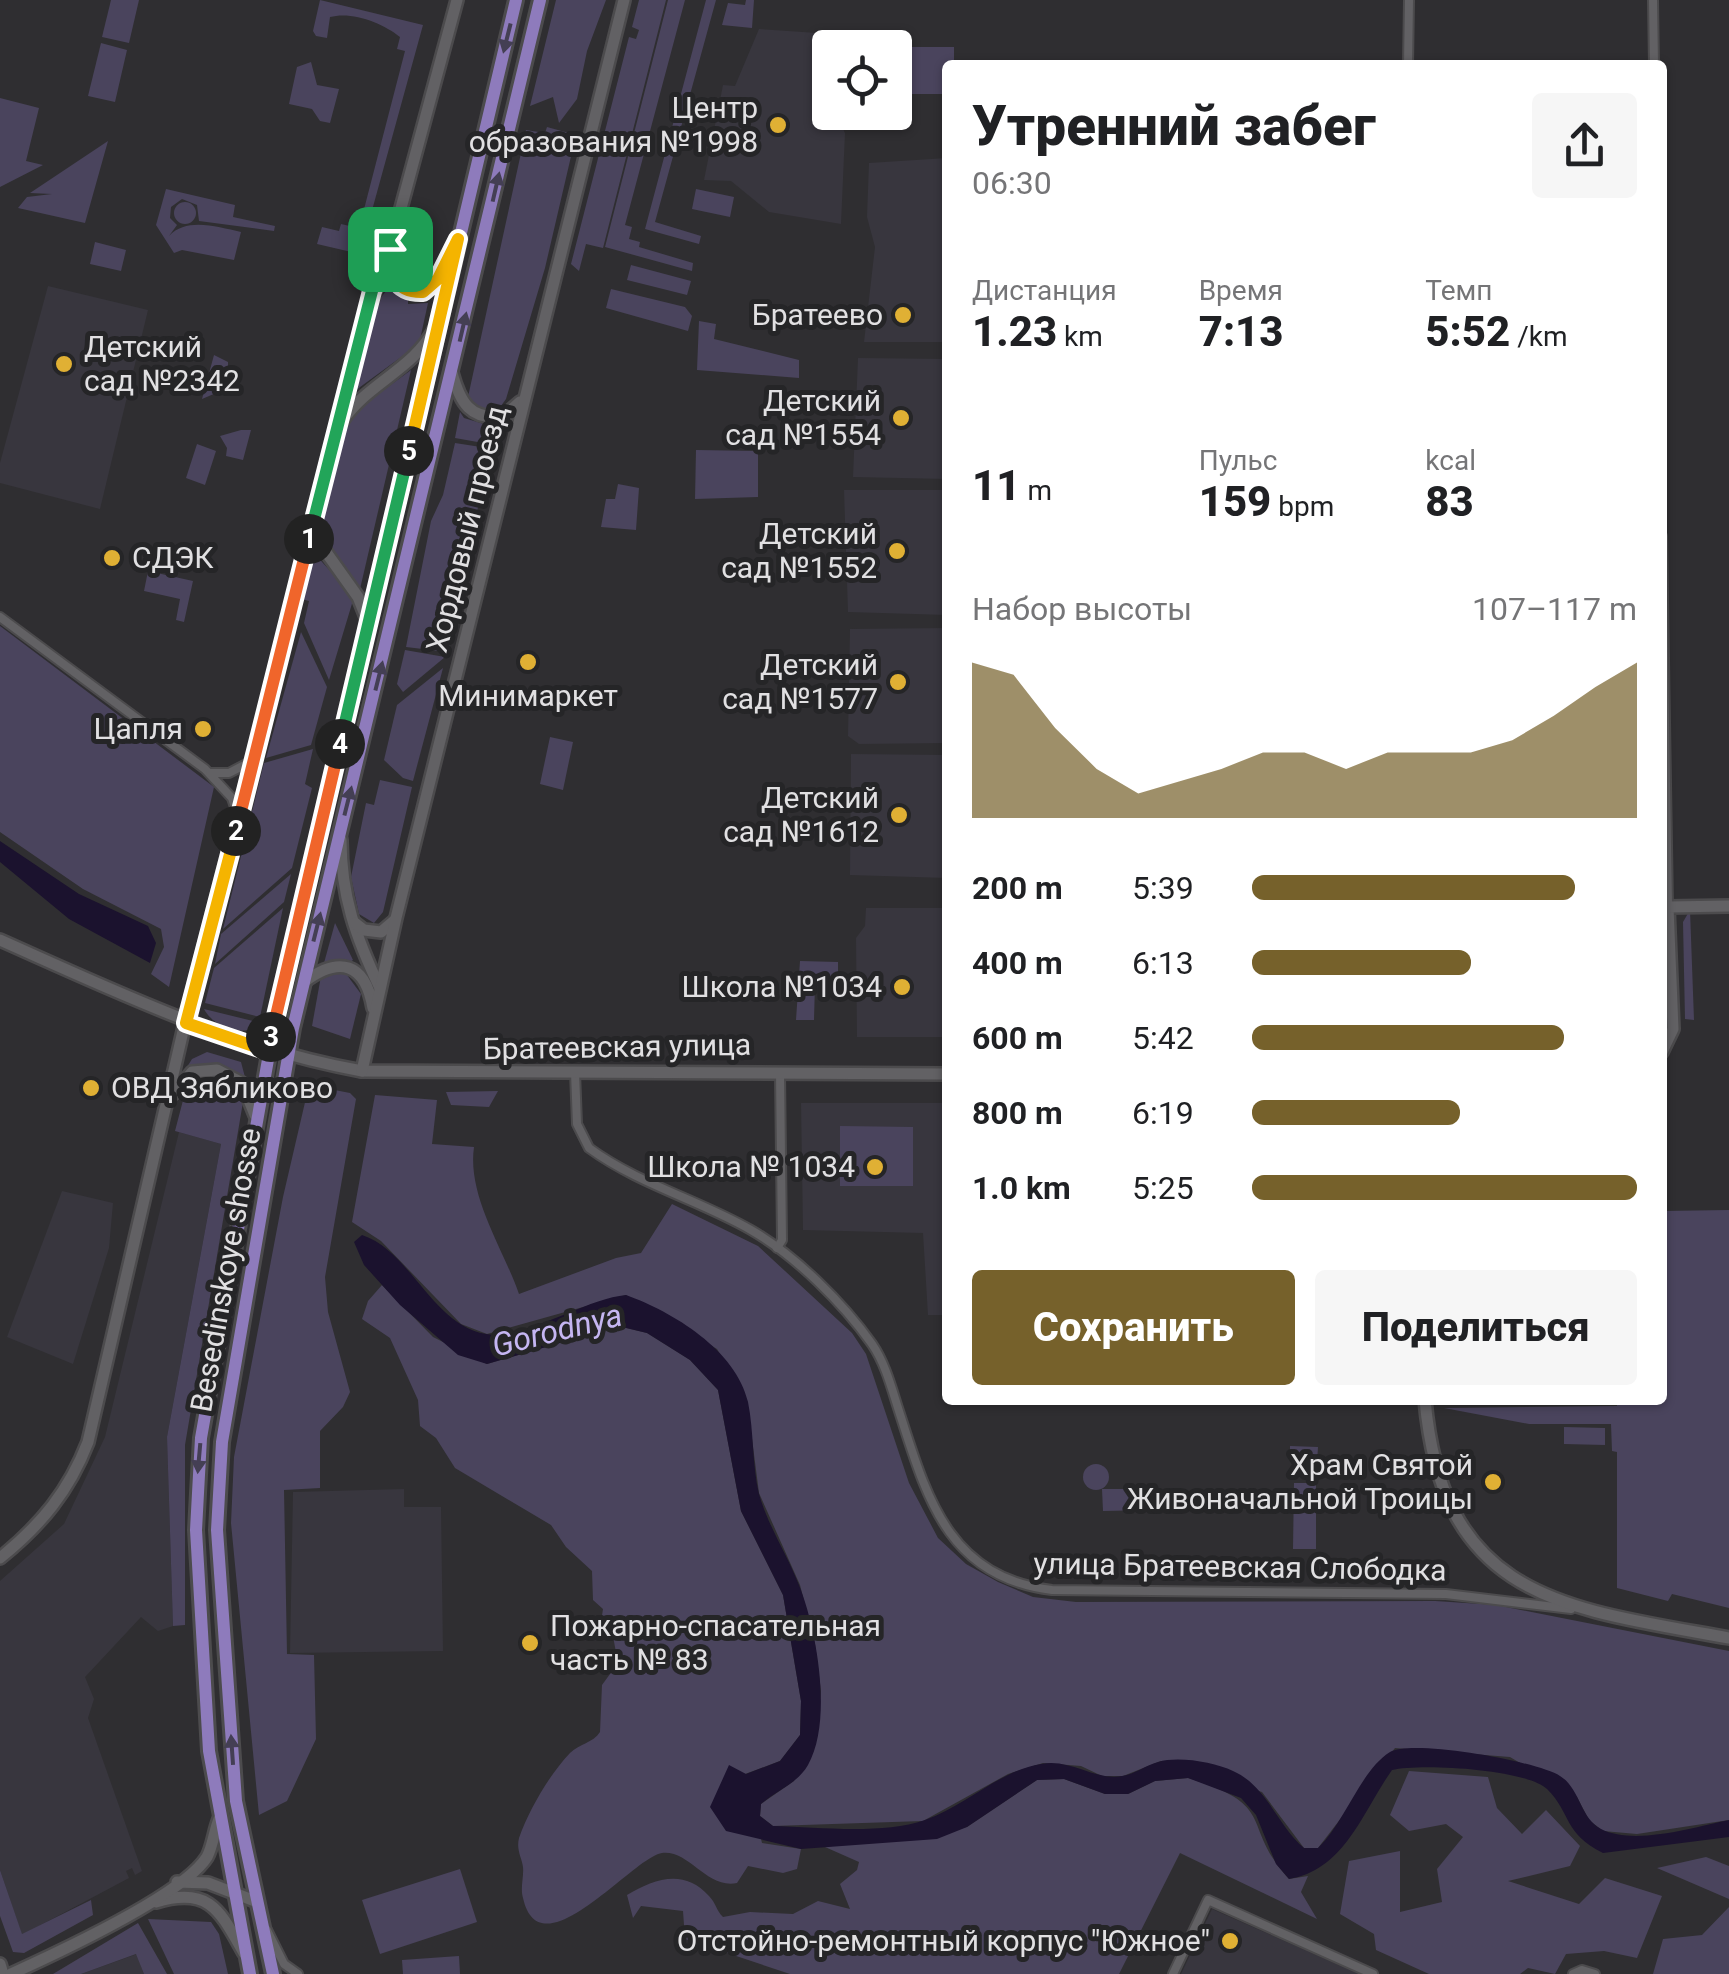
<!DOCTYPE html>
<html lang="ru">
<meta charset="utf-8">
<style>
body{margin:0;font-family:Roboto,sans-serif;background:#f6f6f6;color:#202124;height:100vh;display:flex;flex-direction:column;font-size:38px;white-space:nowrap}
*{box-sizing:border-box;margin:0}
p{font-size:32px;color:#757577}
.icon{flex:none;width:55px;height:55px;fill:none;stroke:currentColor;stroke-width:2;stroke-linecap:round;stroke-linejoin:round}
.map{position:relative;flex:1;overflow:hidden}
.details{position:absolute;left:942px;top:60px;width:725px;height:1345px;display:flex;flex-direction:column;background:#fff;border-radius:10px;box-shadow:0 2px 8px #0004}
.details>*{flex:none}
.fabs{position:absolute;left:812px;top:30px;display:grid;gap:20px}
.fabs a{display:grid;place-items:center;width:100px;height:100px;border-radius:10px;background:#fff;box-shadow:0 2px 8px #0004;font-size:50px}
.pin{position:absolute;display:grid;place-items:center;width:85px;height:85px;color:#fff;margin:-42px;border-radius:20px;box-shadow:0 5px 15px #0006}
.km{position:absolute;width:50px;height:50px;margin:-25px;border-radius:50%;background:#222;color:#fff;font-size:28px;line-height:50px;text-align:center}
.round{display:grid;place-items:center;flex:none;width:105px;height:105px;border-radius:10px;background:#f6f6f6}
.head{display:flex;align-items:center;justify-content:space-between;height:170px;padding:0 30px}
h1{font-size:55px;font-weight:800;line-height:75px}
.figures{display:grid;grid-template-columns:repeat(3,1fr);gap:15px;height:170px;padding:10px 30px}
.figures div{display:grid;align-content:center}
.figures b{font-size:42px;font-weight:800}
.figures small{font-size:28px;font-weight:400}
.figures p{font-size:28px}
.chart{height:280px;padding:20px 30px}
.chart p{display:flex;justify-content:space-between}
.chart svg{width:100%;height:180px;margin-top:10px;fill:#76612b;opacity:.7}
.button{display:flex;gap:20px;margin-top:auto;padding:20px 30px}
.button a{flex:1;height:115px;border-radius:10px;background:#76612b;color:#fff;font-size:40px;font-weight:800;line-height:115px;text-align:center}
.button a+a{background:#f6f6f6;color:#202124}
ul{padding:0 30px;list-style:none;font-size:32px}
li{display:grid;grid-template-columns:160px 120px 1fr;align-items:center;height:75px}
li i{height:25px;border-radius:12px;background:#76612b}
.map>svg:first-child{display:block}
</style>
<div class="map">
<svg width="1729" height="1974" viewBox="0 0 1729 1974">
<rect width="100%" height="100%" fill="#2f2e31"/>
<g fill="#38363e">
<polygon points="759,29 832,34 830,112 835,113 845,133 841,224 769,212 731,181 704,180 723,85 735,86"/>
<polygon points="947,158 947,342 864,342 875,247 867,217 869,163"/>
<polygon points="48,286 148,310 100,509 0,483 0,463"/>
<polygon points="858,358 947,359 947,479 853,477"/>
<polygon points="844,490 947,490 947,615 848,612"/>
<polygon points="947,628 947,743 859,744 848,736 850,629"/>
<polygon points="851,754 947,755 947,878 850,875"/>
<polygon points="866,908 942,908 948,917 947,1037 857,1037 856,938 865,926"/>
<polygon points="801,1103 947,1103 947,1315 928,1315 923,1233 803,1230"/>
<polygon points="179,1132 221,1144 167,1437 173,1626 158,1631 141,1617 85,1677 94,1699 88,1718 142,1871 135,1875 132,1868 126,1871 129,1878 22,1935 0,1870 0,1581 64,1524 105,1437"/>
<polygon points="62,1191 113,1203 109,1248 73,1364 7,1337"/>
<polygon points="404,1489 404,1507 441,1507 443,1651 290,1653 293,1492"/>
<polygon points="1212,1909 1262,1931 1359,1974 1181,1974"/>
<polygon points="137,1954 144,1974 81,1974"/>
</g>
<g fill="#4a445d">
<polygon points="111,0 139,0 129,43 102,37"/>
<path d="M320,0L423,25L360,254L317,244L322,227L339,231L341,224L354,227L357,217H362L405,51L397,49L400,37C383,23 352,11 330,17L327,38L316,36L313,31Z"/>
<polygon points="556,0 606,0 587,51 577,99 559,123 553,97 530,106"/>
<polygon points="639,0 666,0 603,248 586,244 579,271 571,264 629,37 636,39 639,30 632,27"/>
<polygon points="668,0 685,0 625,225 632,227 629,239 640,242 639,247 693,263 692,271 605,247"/>
<polygon points="706,0 716,0 655,222 701,236 699,244 645,229"/>
<polygon points="746,0 754,0 752,28 722,25 728,3 745,5"/>
<polygon points="101,43 127,50 115,102 88,96"/>
<polygon points="898,47 954,47 954,65 948,65 947,94 898,94"/>
<polygon points="311,62 317,85 339,89 330,123 320,121 312,109 289,104 297,67"/>
<polygon points="0,98 39,108 26,161 43,165 0,187"/>
<polygon points="547,127 576,135 545,268 506,399 498,410 484,413 468,397 526,130 545,133"/>
<polygon points="108,141 85,223 18,208 27,197 52,194 30,193"/>
<path d="M166,189L235,205L233,217L275,226L274,231L199,221L197,205L182,199L171,207L170,218L177,225L169,236C187,217 217,227 241,232L234,260L182,250L174,253L156,225Z"/>
<polygon points="696,189 734,197 730,217 692,209"/>
<circle cx="185" cy="213" r="11"/>
<polygon points="95,242 126,250 121,271 90,264"/>
<polygon points="631,265 691,281 687,295 627,280"/>
<polygon points="388,289 408,299 408,304 428,303 419,344 356,390 377,302"/>
<polygon points="611,289 685,307 692,316 688,331 606,308"/>
<polygon points="699,321 716,324 714,339 799,360 799,378 697,370"/>
<polygon points="214,355 228,362 228,388 202,399"/>
<polygon points="411,370 360,589 319,534 319,527 350,415"/>
<polygon points="460,412 464,418 484,424 507,418 500,446 455,438"/>
<polygon points="241,430 251,430 243,460 226,456 227,448 220,436"/>
<polygon points="455,443 494,449 468,544 467,571 448,652 406,647 431,521 443,495"/>
<polygon points="197,444 216,451 205,485 186,478"/>
<polygon points="696,450 758,451 758,497 695,499"/>
<polygon points="618,484 639,488 636,530 601,527 606,499 615,499"/>
<polygon points="312,551 354,597 329,680 304,623 309,601 301,599"/>
<polygon points="148,571 193,581 184,622 176,620 180,599 144,591"/>
<polygon points="0,626 214,787 169,987 151,974 164,947 161,929 83,889 0,832"/>
<polygon points="301,632 327,687 311,745 266,758"/>
<polygon points="405,650 445,657 403,692 397,684"/>
<polygon points="443,668 413,781 403,778 384,760 397,705"/>
<polygon points="550,737 573,742 563,790 540,784"/>
<polygon points="313,749 305,784 312,788 292,868 223,929 264,763"/>
<polygon points="380,780 412,787 383,912 374,923 359,914 351,877 366,803 374,805"/>
<polygon points="291,874 284,902 215,964 221,934"/>
<polygon points="283,908 260,1017 205,1003 214,968"/>
<polygon points="1690,910 1694,1020 1685,1019 1683,922"/>
<polygon points="335,923 353,960 350,962 324,963"/>
<polygon points="800,961 838,962 838,985 815,984 814,1020 796,1020"/>
<polygon points="344,971 361,994 350,1039 312,1026 321,976"/>
<path d="M204,1009L261,1023C245,1039 214,1028 204,1009Z"/>
<path d="M207,1052L241,1062L246,1081C229,1063 206,1059 184,1072L192,1059Z"/>
<path d="M208,1073C227,1077 239,1082 243,1102L185,1445V1625L173,1626L167,1437L221,1144L175,1131L187,1085Z"/>
<polygon points="319,1087 350,1093 356,1099 325,1277 328,1312 350,1392 343,1407 320,1431 320,1488 284,1490 287,1654 314,1655 316,1739 287,1801 259,1815 231,1523 234,1457 283,1197 306,1098"/>
<polygon points="498,1091 489,1107 451,1105 446,1092"/>
<path d="M375,1095L437,1100L432,1144L474,1147C467,1196 503,1248 519,1294L616,1258L641,1253L672,1204L758,1246L852,1333L866,1354L909,1483L938,1538L966,1564L998,1582L1033,1597L1076,1602L1435,1601L1496,1605L1729,1651V1820L1637,1834L1603,1831L1589,1820L1577,1797L1510,1757L1395,1748L1318,1848H1304L1262,1792L1161,1761L1123,1776H1102L1081,1766L1043,1763L1008,1774L923,1821L773,1826L760,1816L761,1804L794,1781L817,1736L821,1691L815,1644L800,1585L759,1493L747,1400L717,1349L626,1295L487,1334L461,1324L381,1241L352,1222Z"/>
<polygon points="840,1126 913,1127 913,1186 840,1186"/>
<polygon points="1729,1210 1729,1608 1672,1594 1668,1601 1617,1588 1617,1452 1612,1451 1611,1424 1529,1424 1444,1408 1617,1406 1617,1400 1662,1400 1663,1211"/>
<path d="M382,1285L433,1337L487,1364L618,1326L647,1333L690,1360L718,1390L741,1511L783,1595L801,1701L800,1735L780,1761L745,1774L762,1843L801,1849L797,1869L783,1873L748,1866L737,1883C706,1889 690,1850 662,1853C633,1857 540,1974 523,1898C520,1888 524,1877 523,1867C522,1858 516,1850 519,1838C529,1810 549,1775 570,1753C579,1744 593,1743 600,1732L602,1685L618,1663L612,1631L601,1622L603,1609L593,1600L592,1571L566,1547L551,1525L455,1468L436,1438L420,1426L418,1400L390,1338L362,1319L368,1301Z"/>
<polygon points="1564,1427 1605,1428 1605,1445 1564,1444"/>
<polygon points="1290,1446 1318,1447 1317,1462 1290,1461"/>
<circle cx="1096" cy="1477" r="13"/>
<polygon points="1294,1483 1316,1483 1316,1549 1293,1549"/>
<polygon points="1102,1489 1151,1489 1151,1510 1103,1511"/>
<polygon points="1409,1771 1488,1777 1497,1808 1522,1834 1546,1810 1580,1846 1570,1866 1508,1881 1579,1904 1605,1878 1662,1896 1637,1958 1604,1951 1566,1954 1555,1974 1528,1968 1520,1974 1429,1974 1376,1950 1374,1934 1340,1914 1349,1861 1400,1851 1400,1912 1442,1902 1437,1869 1463,1837 1446,1824 1409,1831 1390,1815"/>
<path d="M1188,1778C1280,1806 1239,1824 1289,1879L1308,1876L1301,1892L1317,1919L1180,1853L1119,1974H790L685,1939L683,1911L641,1906L633,1918L627,1895C654,1879 684,1868 709,1896C716,1903 716,1910 723,1917L750,1912L793,1914L818,1901L850,1909L840,1884L857,1870L859,1862L825,1847L967,1827L1037,1780L1064,1779L1105,1794H1128L1155,1781Z"/>
<polygon points="1706,1857 1729,1866 1729,1899 1657,1868"/>
<polygon points="460,1869 477,1922 380,1954 362,1900"/>
<polygon points="0,1870 22,1934 91,1900 93,1915 24,1953 13,1952 0,1916"/>
<polygon points="1729,1907 1729,1974 1653,1974 1663,1939 1702,1935"/>
<polygon points="148,1919 211,1922 219,1934 228,1974 174,1974"/>
<polygon points="138,1923 167,1974 144,1974 136,1954 81,1974 53,1974"/>
<polygon points="459,1956 460,1974 403,1974 402,1960"/>
</g>
<g fill="#1b122e">
<polygon points="0,841 79,894 148,926 156,943 150,963 69,919 0,862"/>
<path d="M362,1235C411,1251 432,1325 486,1334C526,1340 584,1299 626,1295C673,1312 736,1350 748,1402C754,1432 752,1464 759,1494C768,1526 787,1554 799,1585C817,1630 833,1721 808,1765C798,1783 776,1791 761,1804L760,1816L773,1826C819,1827 881,1835 925,1820C966,1806 998,1771 1041,1764C1070,1758 1095,1781 1122,1776C1135,1774 1146,1765 1158,1762C1178,1756 1214,1762 1233,1771C1267,1786 1277,1825 1304,1848H1318C1346,1821 1360,1771 1390,1752C1412,1739 1537,1761 1560,1776C1580,1788 1580,1818 1601,1829C1634,1846 1695,1827 1729,1820V1837L1603,1853C1563,1833 1572,1814 1547,1789C1526,1769 1420,1763 1392,1770C1363,1811 1345,1870 1289,1879L1276,1864L1256,1815L1241,1798L1188,1778L1155,1781L1128,1794H1105L1064,1779L1037,1780L967,1827L937,1839L801,1849L726,1831L710,1807L729,1765L746,1774L780,1761L800,1735L801,1701L783,1595L741,1511L718,1390L690,1360L647,1333L618,1326L487,1364L458,1355L400,1305L364,1265L354,1242Z"/>
</g>
<g fill="none" stroke-linecap="round" stroke-linejoin="round">
<defs>
<g id="street">
<polyline points="1653,0 1654,65"/>
<polyline points="1408,65 1409,0"/>
<polyline points="1662,536 1668,907"/>
<polyline points="0,617 205,769 232,798 237,813"/>
<polyline points="210,773 229,773 252,761"/>
<path d="M575,1072L577,1124L589,1148C638,1184 699,1200 751,1230C796,1256 843,1303 872,1344C885,1363 891,1386 898,1408C926,1494 946,1577 1052,1590L1446,1594L1571,1609"/>
<polyline points="777,1248 782,1240 780,1073"/>
<polyline points="267,1930 284,1964 298,1974"/>
<polyline points="1173,1974 1208,1900 1373,1974"/>
<polyline points="1573,1974 1582,1970 1595,1974"/>
</g>
<g id="secondary">
<path d="M390,253C391,276 396,293 423,292L438,279L456,243"/>
<path d="M452,373C460,402 470,421 504,416L520,402"/>
<path d="M343,420C368,383 414,369 435,328"/>
<polyline points="311,531 358,597 368,622"/>
<path d="M341,840C341,895 356,938 380,988"/>
<polyline points="355,923 364,930 381,932 394,921"/>
<path d="M0,940C119,993 233,1048 362,1071L948,1074"/>
<path d="M304,982C339,956 365,962 373,1008"/>
<polyline points="1662,1052 1673,1029 1668,907 1729,906"/>
<polyline points="362,1071 396,918 624,0"/>
<polyline points="173,1094 192,1072 217,1070 242,1083 255,1115"/>
<path d="M1425,1400C1443,1600 1564,1608 1729,1638"/>
<path d="M0,1558C41,1525 69,1491 88,1442L190,1001L366,317L390,249L457,0"/>
<polyline points="177,1882 208,1883 255,1901"/>
<path d="M156,1902C210,1886 220,1911 244,1953"/>
<polyline points="0,1964 3,1974"/>
<path d="M11,1974C55,1954 183,1895 207,1857C213,1846 214,1831 219,1819"/>
</g>
<g id="primary">
<polyline points="250,1974 209,1751 196,1530 201,1438 275,1020 516,0"/>
<polyline points="273,1974 236,1801 217,1530 222,1442 293,1028 540,0"/>
</g>
</defs>
<use href="#street" stroke="#4c4b4d" stroke-width="12"/>
<use href="#secondary" stroke="#4c4b4d" stroke-width="16"/>
<use href="#primary" stroke="#4c4b4d" stroke-width="18"/>
<use href="#street" stroke="#626164" stroke-width="8"/>
<use href="#secondary" stroke="#626164" stroke-width="11"/>
<use href="#primary" stroke="#8e7bbc" stroke-width="12"/>
</g>
<defs><path id="oneway-solid" d="M-6-.8H1V-3.2L6.5 0L1 3.2V.8H-6Z" transform="scale(2.5)"/></defs>
<g fill="#443f54">
<use href="#oneway-solid" transform="translate(507 38) rotate(104)"/>
<use href="#oneway-solid" transform="translate(496 187) rotate(-77)"/>
<use href="#oneway-solid" transform="translate(463 327) rotate(-77)"/>
<use href="#oneway-solid" transform="translate(379 676) rotate(-76)"/>
<use href="#oneway-solid" transform="translate(348 801) rotate(-76)"/>
<use href="#oneway-solid" transform="translate(317 927) rotate(-76)"/>
<use href="#oneway-solid" transform="translate(199 1458) rotate(95)"/>
<use href="#oneway-solid" transform="translate(232 1750) rotate(-94)"/>
</g>
<g fill="none" stroke-linecap="round" stroke-linejoin="round">
<defs>
<polyline id="split-1" points="309,539 372,291 390,249"/>
<polyline id="split-2" points="236,831 309,539"/>
<polyline id="split-3" points="236,831 186,1023 268,1051 271,1037"/>
<polyline id="split-4" points="271,1037 340,744"/>
<polyline id="split-5" points="340,744 409,451"/>
<path id="split-6" d="M390,249C391,274 394,293 423,292L438,279L458,239L409,451"/>
</defs>
<use href="#split-1" stroke="#fff" stroke-width="20"/>
<use href="#split-2" stroke="#fff" stroke-width="20"/>
<use href="#split-3" stroke="#fff" stroke-width="20"/>
<use href="#split-4" stroke="#fff" stroke-width="20"/>
<use href="#split-5" stroke="#fff" stroke-width="20"/>
<use href="#split-6" stroke="#fff" stroke-width="20"/>
<use href="#split-1" stroke="#22a559" stroke-width="12"/>
<use href="#split-2" stroke="#f0652b" stroke-width="12"/>
<use href="#split-3" stroke="#f5b400" stroke-width="12"/>
<use href="#split-4" stroke="#f0652b" stroke-width="12"/>
<use href="#split-5" stroke="#22a559" stroke-width="12"/>
<use href="#split-6" stroke="#f5b400" stroke-width="12"/>
</g>
<g fill="#e0b034" stroke="#252527" stroke-width="4">
<circle cx="778" cy="125" r="10"/>
<circle cx="903" cy="315" r="10"/>
<circle cx="64" cy="364" r="10"/>
<circle cx="901" cy="418" r="10"/>
<circle cx="897" cy="551" r="10"/>
<circle cx="112" cy="558" r="10"/>
<circle cx="528" cy="662" r="10"/>
<circle cx="898" cy="682" r="10"/>
<circle cx="203" cy="729" r="10"/>
<circle cx="899" cy="815" r="10"/>
<circle cx="902" cy="987" r="10"/>
<circle cx="91" cy="1088" r="10"/>
<circle cx="875" cy="1167" r="10"/>
<circle cx="1493" cy="1482" r="10"/>
<circle cx="530" cy="1643" r="10"/>
<circle cx="1230" cy="1941" r="10"/>
</g>
<g text-anchor="middle" stroke-width="10" stroke-linejoin="round" paint-order="stroke">
<g font-size="30" fill="#e1e0e2" stroke="#252527" text-anchor="end">
<text x="758" y="118">Центр<tspan x="758" dy="34">образования №1998</tspan></text>
<text x="883" y="325">Братеево</text>
<text x="84" y="357" text-anchor="start">Детский<tspan x="84" dy="34">сад №2342</tspan></text>
<text x="881" y="411">Детский<tspan x="881" dy="34">сад №1554</tspan></text>
<text x="877" y="544">Детский<tspan x="877" dy="34">сад №1552</tspan></text>
<text x="132" y="568" text-anchor="start">СДЭК</text>
<text x="878" y="675">Детский<tspan x="878" dy="34">сад №1577</tspan></text>
<text x="528" y="706" text-anchor="middle">Минимаркет</text>
<text x="183" y="739">Цапля</text>
<text x="879" y="808">Детский<tspan x="879" dy="34">сад №1612</tspan></text>
<text x="882" y="997">Школа №1034</text>
<text x="111" y="1098" text-anchor="start">ОВД Зябликово</text>
<text x="855" y="1177">Школа № 1034</text>
<text x="1473" y="1475">Храм Святой<tspan x="1473" dy="34">Живоначальной Троицы</tspan></text>
<text x="550" y="1636" text-anchor="start">Пожарно-спасательная<tspan x="550" dy="34">часть № 83</tspan></text>
<text x="1210" y="1951">Отстойно-ремонтный корпус "Южное"</text>
</g>
<g font-size="30" fill="#e1e0e2" stroke="#252527">
<text transform="translate(467 529) rotate(-76)" y="10">Хордовый проезд</text>
<text transform="translate(617 1047) rotate(-1)" y="10">Братеевская улица</text>
<text transform="translate(226 1270) rotate(-80)" y="10">Besedinskoye shosse</text>
<text transform="translate(1240 1567) rotate(1)" y="10">улица Братеевская Слободка</text>
</g>
<g font-size="32" font-style="italic" fill="#c5b6f2" stroke="#252527">
<text transform="translate(557 1330) rotate(-14)" y="11">Gorodnya</text>
</g>
</g>
</svg>
<div class="fabs">
<a><svg class="icon" aria-label="locate" viewBox="0 0 24 24"><circle cx="12" cy="12" r="6"/><path d="M12 2v4M12 18v4M2 12h4M18 12h4"/></svg></a>
</div>
<div class="pin" style="left:390px;top:249px;background:#1e9e55"><svg class="icon" aria-label="arrive" viewBox="0 0 24 24"><path d="M6 21V4h12l-3 4 3 4H6"/></svg></div>
<b class="km" style="left:309px;top:539px">1</b>
<b class="km" style="left:236px;top:831px">2</b>
<b class="km" style="left:271px;top:1037px">3</b>
<b class="km" style="left:340px;top:744px">4</b>
<b class="km" style="left:409px;top:451px">5</b>
<section class="details">
<div class="head"><div><h1>Утренний забег</h1><p>06:30</p></div><a class="round"><svg class="icon" aria-label="share" viewBox="0 0 24 24"><path d="M12 15V3M7 8l5-5 5 5M5 13v7h14v-7"/></svg></a></div>
<div class="figures">
<div><p>Дистанция</p><b>1.23<small> km</small></b></div>
<div><p>Время</p><b>7:13</b></div>
<div><p>Темп</p><b>5:52<small> /km</small></b></div>
</div>
<div class="figures">
<div><b>11<small> m</small></b></div>
<div><p>Пульс</p><b>159<small> bpm</small></b></div>
<div><p>kcal</p><b>83</b></div>
</div>
<div class="chart"><p><span>Набор высоты</span>107–117 m</p>
<svg viewBox="0 0 160 44" preserveAspectRatio="none"><path d="M0 44V6L10 9L20 22L30 32L40 38L50 35L60 32L70 28L80 28L90 32L100 28L110 28L120 28L130 25L140 19L150 12L160 6V44z"/></svg>
</div>
<ul>
<li><b>200 m</b>5:39<i style="width:84%"></i></li>
<li><b>400 m</b>6:13<i style="width:57%"></i></li>
<li><b>600 m</b>5:42<i style="width:81%"></i></li>
<li><b>800 m</b>6:19<i style="width:54%"></i></li>
<li><b>1.0 km</b>5:25<i style="width:100%"></i></li>
</ul>
<div class="button"><a>Сохранить</a><a>Поделиться</a></div>
</section>
</div>
